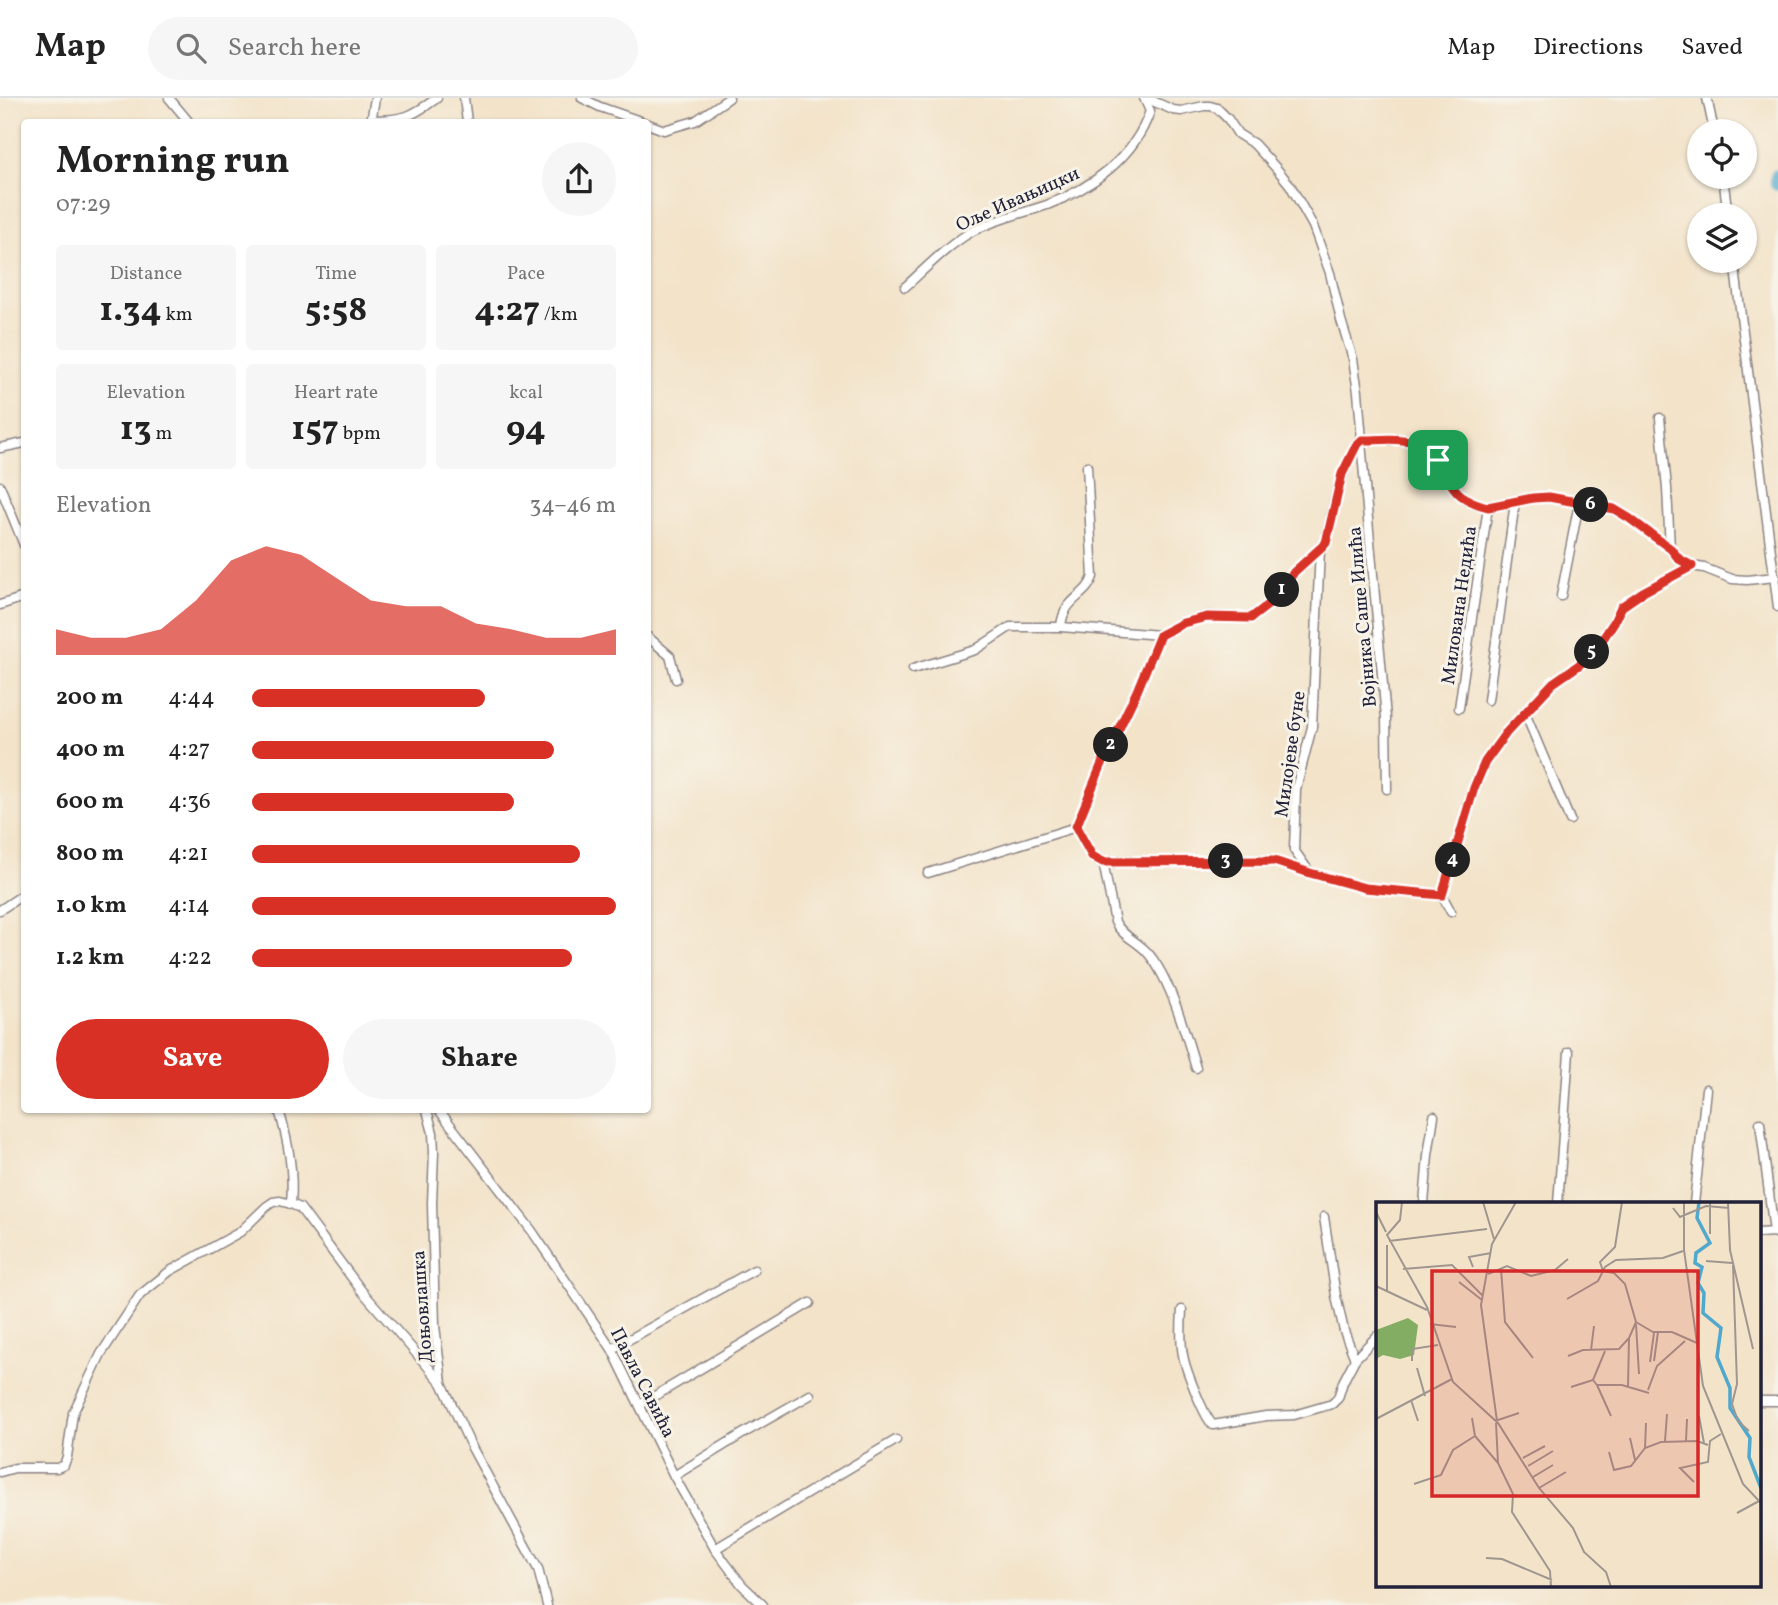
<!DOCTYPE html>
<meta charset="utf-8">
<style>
body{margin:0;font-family:Vollkorn,serif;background:#f6f6f6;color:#222;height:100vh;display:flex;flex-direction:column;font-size:26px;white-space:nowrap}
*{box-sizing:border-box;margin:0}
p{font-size:23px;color:#767676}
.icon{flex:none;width:38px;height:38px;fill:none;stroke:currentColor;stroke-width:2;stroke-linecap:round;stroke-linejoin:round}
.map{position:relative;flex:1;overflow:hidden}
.drawer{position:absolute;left:21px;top:21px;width:630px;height:994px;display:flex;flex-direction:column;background:#fff;border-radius:7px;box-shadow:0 2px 5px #0004}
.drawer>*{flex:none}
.controls{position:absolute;left:1687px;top:21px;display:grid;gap:14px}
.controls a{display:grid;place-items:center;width:70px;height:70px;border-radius:50%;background:#fff;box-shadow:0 2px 5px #0004;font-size:35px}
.pin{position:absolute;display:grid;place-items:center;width:60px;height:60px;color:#fff;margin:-30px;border-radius:14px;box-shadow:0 4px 10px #0006}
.km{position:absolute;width:35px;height:35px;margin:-18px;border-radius:50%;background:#222;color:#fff;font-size:19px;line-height:35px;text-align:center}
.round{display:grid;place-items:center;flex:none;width:74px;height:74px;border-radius:37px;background:#f6f6f6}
.summary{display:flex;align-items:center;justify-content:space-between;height:119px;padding:0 35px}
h1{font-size:38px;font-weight:700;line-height:52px}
.metrics{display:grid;grid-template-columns:repeat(3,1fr);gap:10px;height:119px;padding:7px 35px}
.metrics div{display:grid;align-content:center;border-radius:7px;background:#f6f6f6;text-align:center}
.metrics b{font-size:35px;font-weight:700}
.metrics small{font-size:19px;font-weight:400}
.metrics p{font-size:19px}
.chart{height:196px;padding:14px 35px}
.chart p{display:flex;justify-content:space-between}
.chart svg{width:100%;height:126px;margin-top:7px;fill:#d93025;opacity:.7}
.primary-button{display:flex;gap:14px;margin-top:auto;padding:14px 35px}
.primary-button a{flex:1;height:80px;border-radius:42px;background:#d93025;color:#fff;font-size:28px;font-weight:700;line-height:80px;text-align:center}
.primary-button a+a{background:#f6f6f6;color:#222}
ul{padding:0 35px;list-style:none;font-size:23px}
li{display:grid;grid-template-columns:112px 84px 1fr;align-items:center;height:52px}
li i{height:18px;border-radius:9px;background:#d93025}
header{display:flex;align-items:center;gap:42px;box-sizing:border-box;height:98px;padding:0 35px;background:#fff;border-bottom:2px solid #e0e0e0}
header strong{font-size:33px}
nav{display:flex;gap:38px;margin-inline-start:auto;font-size:24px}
.search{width:490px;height:63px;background:#f6f6f6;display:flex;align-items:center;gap:18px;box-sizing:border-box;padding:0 24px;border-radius:38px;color:#767676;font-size:26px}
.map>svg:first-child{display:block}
</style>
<header>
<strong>Map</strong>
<div class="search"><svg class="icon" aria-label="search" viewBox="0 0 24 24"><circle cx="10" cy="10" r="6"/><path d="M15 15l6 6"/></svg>Search here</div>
<nav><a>Map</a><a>Directions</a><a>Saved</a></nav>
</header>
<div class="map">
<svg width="1778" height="1507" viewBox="0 0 1778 1507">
<rect width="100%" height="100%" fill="#f7f3e8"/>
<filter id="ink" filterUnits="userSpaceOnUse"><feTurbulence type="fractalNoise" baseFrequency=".0143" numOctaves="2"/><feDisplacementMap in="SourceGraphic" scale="14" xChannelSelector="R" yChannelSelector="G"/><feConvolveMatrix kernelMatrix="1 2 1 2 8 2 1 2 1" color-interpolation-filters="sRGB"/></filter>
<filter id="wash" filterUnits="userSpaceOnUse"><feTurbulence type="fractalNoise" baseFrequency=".00686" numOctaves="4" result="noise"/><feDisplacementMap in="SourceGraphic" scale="28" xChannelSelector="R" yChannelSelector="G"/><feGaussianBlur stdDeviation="1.57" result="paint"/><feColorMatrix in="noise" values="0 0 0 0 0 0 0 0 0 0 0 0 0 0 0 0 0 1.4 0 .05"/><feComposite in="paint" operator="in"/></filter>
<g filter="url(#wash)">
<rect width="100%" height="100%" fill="#f3e3c9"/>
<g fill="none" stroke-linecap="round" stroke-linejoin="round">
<polyline stroke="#50a8cd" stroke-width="16" points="1778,79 1778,85"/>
</g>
</g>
<g filter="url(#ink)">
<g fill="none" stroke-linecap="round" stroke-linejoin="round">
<defs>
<g id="minor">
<polyline points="169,0 189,24"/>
<polyline points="464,0 467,24"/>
<polyline points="582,0 600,9 643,24"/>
<polyline points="1146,0 1173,12 1181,13 1204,8 1210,8 1217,10 1228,21 1238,36 1254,46 1276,70 1290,87 1313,128 1330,175 1341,222 1353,261 1358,294 1362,342"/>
<polyline points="1707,0 1714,33"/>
<path d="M372,22C404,22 411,19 437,0"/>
<polyline points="371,24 375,0"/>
<polyline points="648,26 664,32 695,23 729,0"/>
<polyline points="1723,79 1728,117"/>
<polyline points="1734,163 1778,509"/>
<path d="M905,189C926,170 947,148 971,134C995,121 1021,116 1047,107C1090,91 1135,59 1150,13L1144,0"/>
<polyline points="1660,320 1667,390 1670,451"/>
<path d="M1362,342C1379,342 1400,339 1417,345C1438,353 1442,375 1455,391C1462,401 1476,406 1488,409L1533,400L1549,399L1605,409L1622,415L1629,420L1670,451L1679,461L1692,468L1704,470L1732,481L1747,482L1775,479"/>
<polyline points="1361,344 1386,620 1387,691"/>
<polyline points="0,350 24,345"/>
<polyline points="0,388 24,447"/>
<polyline points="1561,498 1579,405"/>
<polyline points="0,507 24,499"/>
<path d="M1061,529C1063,500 1086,500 1093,479L1087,368"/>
<polyline points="648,539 670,558 676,581"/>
<polyline points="913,571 975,552 1010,529 1061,529 1160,537"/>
<polyline points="1488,602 1515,404"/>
<polyline points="1459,610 1488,409"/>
<polyline points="1525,615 1570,722"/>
<path d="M1076,729L1101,668L1137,593L1160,537L1183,525L1207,518L1250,520L1277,500L1294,474L1320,451L1326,445C1333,408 1339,371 1362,342"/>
<polyline points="1076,729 1092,758 1103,764 1274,763 1310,775 1365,790 1442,797 1451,814"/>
<path d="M1103,764L1115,824C1122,838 1137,843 1147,854C1170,879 1186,937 1196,970"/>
<polyline points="928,775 1076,729"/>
<polyline points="1310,775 1294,752 1296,691 1312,629 1320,451"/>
<polyline points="1442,797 1474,690 1485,664 1506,635 1553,585 1579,567 1599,547 1614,524 1621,509 1643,494 1692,468"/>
<polyline points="0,812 24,796"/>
<path d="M279,1012C288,1043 294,1073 291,1106"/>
<polyline points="427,1012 433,1035 434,1054 432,1105 435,1228 442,1285 470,1346 538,1471 547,1507"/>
<polyline points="439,1012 532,1133 612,1251 674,1378 715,1451 742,1487 763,1507"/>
<polyline points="1760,1025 1774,1134"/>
<polyline points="1424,1106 1428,1057 1434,1018"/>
<polyline points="1558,1106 1569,954"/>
<polyline points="1694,1106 1706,991"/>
<polyline points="1324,1119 1336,1198 1344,1233 1355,1261"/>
<polyline points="1759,1135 1774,1134 1778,1136"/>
<path d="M1182,1212C1181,1227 1180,1242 1183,1257C1185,1270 1204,1319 1213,1327L1266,1318L1294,1317L1332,1306L1338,1300L1343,1284L1355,1261L1377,1238"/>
<polyline points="612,1251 754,1172"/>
<polyline points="1759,1303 1778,1303"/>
<polyline points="640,1307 810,1205"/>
<polyline points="0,1374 15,1370 57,1370 64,1367 67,1359 73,1315 101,1256 140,1197 170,1173 240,1134 267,1108 273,1104 280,1103 291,1106 300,1110 361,1192 442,1285"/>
<polyline points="674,1378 744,1335 810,1297"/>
<polyline points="715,1451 896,1342"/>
</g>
</defs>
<use href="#minor" stroke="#8a8282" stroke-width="11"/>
<use href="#minor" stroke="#fff" stroke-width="8"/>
</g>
</g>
<g fill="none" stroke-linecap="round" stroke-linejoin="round" filter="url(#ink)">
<defs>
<path id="route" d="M1362,342C1379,342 1400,339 1417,345C1438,353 1442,375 1455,391C1462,401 1476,406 1488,409L1533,400L1549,399L1614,411L1629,420L1671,451L1679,461L1692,468L1643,494L1621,509L1614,524L1599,547L1579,567L1553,585L1506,635L1485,664L1474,690L1442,797L1365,790L1310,775L1274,763L1103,764L1092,758L1076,729L1101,668L1137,593L1160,537L1183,525L1207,519L1251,520L1277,500L1294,474L1326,445L1342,376L1356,348Z"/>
</defs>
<use href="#route" stroke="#fff" stroke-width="14"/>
<use href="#route" stroke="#d93025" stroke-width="9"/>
</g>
<g text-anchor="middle" stroke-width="6" stroke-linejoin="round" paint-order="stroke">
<g font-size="19" fill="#22223b" stroke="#f7f3e8">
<text transform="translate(1017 100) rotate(-24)" y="7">Оље Ивањицки</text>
<text transform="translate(1458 507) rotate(-82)" y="7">Милована Недића</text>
<text transform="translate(1361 519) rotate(-95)" y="7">Војника Саше Илића</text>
<text transform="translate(1289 656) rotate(-82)" y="7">Милојеве буне</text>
<text transform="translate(421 1209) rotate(-94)" y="7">Доњовлашка</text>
<text transform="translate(644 1284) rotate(63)" y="7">Павла Савића</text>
</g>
</g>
<g transform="translate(1376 1104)">
<rect width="385" height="385" fill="#f3e3c9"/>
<path d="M32,116L42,123L38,153L24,157L7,153L0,157V128Z" fill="#84ad64"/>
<path fill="none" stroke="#50a8cd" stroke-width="3.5" d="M323,0L321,16L334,41L320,51L319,61L326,65L322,81L328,91L327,111L345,126L341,155L354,186V206L374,236L373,255L385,286"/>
<path fill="none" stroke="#9f9690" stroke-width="2" d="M26,0L24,18L11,33L51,105L77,180L122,221L163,286L197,326L208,350L230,370L235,385M107,0L118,37M308,0V48L327,184L367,282L385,301M334,0V32M352,0L354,48L377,147M297,6L304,15L330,4L353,6M0,10L10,30M13,39L111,27M11,43V90M330,59L356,61M357,63L361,182L356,202L362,219L373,229M97,65L93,55L115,51M27,67L76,63L107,94M125,67L129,120L157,156M227,69L224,60L239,45L246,0M227,69L238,71L249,82L260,120M112,72L131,64L155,74L179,68L192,57M83,80L106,98M0,84L51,108M191,97L222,79L229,65L240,58L287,56L307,49M260,120L277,130H296L321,141M54,122L80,125M260,122L263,172M215,148L218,124M192,154L207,148L243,147L253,136M36,159V147L62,143M278,159L282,130M274,160L278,131M41,166L49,194M217,178L221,183H246L273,191M217,178L229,149M221,183L235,214M195,185L217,178M252,185L253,136L260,120M272,188L281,164L309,139M35,198L42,219M323,214L328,241M96,216L99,234L122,261M0,217L76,177M122,218L143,211M121,219L105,103L116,42L140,0M120,221L122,261L137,292L136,310L174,369L175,385M254,236L259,258M289,239L291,212M310,239L311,217M269,246L270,221M233,250L238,268L255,264L269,246L285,240L321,239L332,243M147,256L169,244M152,264L177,249M157,275L177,263M318,280L304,266L332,260L334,239L345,232M38,282L65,273L77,248L99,234M163,286L190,270M361,311L383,299M110,356L126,357L176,378"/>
<path fill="#d62828" fill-opacity="0.15" stroke="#d62828" stroke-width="3.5" d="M56,69H322V294H56Z"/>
<rect width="385" height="385" fill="none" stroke="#22223b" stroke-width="3.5"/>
</g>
</svg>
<div class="controls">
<a><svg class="icon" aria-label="locate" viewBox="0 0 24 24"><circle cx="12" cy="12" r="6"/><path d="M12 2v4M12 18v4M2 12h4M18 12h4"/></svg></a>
<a><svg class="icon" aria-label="layers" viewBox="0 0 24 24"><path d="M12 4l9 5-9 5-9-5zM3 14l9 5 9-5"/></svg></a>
</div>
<div class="pin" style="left:1438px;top:362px;background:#1e9e55"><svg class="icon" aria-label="arrive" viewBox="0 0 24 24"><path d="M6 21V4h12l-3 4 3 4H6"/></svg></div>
<b class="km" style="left:1282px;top:492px">1</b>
<b class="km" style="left:1111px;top:647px">2</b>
<b class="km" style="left:1226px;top:763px">3</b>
<b class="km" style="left:1453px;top:762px">4</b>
<b class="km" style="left:1592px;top:554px">5</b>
<b class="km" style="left:1591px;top:407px">6</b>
<section class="drawer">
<div class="summary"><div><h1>Morning run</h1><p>07:29</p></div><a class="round"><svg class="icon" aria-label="share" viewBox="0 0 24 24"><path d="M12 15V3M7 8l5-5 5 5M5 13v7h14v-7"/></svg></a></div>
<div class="metrics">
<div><p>Distance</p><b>1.34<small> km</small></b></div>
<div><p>Time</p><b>5:58</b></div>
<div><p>Pace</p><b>4:27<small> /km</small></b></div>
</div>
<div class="metrics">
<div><p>Elevation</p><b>13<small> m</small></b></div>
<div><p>Heart rate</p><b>157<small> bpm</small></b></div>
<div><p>kcal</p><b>94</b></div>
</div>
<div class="chart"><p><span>Elevation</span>34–46 m</p>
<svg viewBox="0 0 160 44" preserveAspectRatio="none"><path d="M0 44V35L10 38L20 38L30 35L40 25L50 11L60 6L70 9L80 17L90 25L100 27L110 27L120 33L130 35L140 38L150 38L160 35V44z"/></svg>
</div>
<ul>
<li><b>200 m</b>4:44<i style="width:64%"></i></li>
<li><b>400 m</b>4:27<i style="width:83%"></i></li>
<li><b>600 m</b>4:36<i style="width:72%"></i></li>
<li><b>800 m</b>4:21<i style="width:90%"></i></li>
<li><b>1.0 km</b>4:14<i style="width:100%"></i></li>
<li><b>1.2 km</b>4:22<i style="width:88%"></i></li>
</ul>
<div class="primary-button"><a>Save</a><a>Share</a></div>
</section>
</div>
